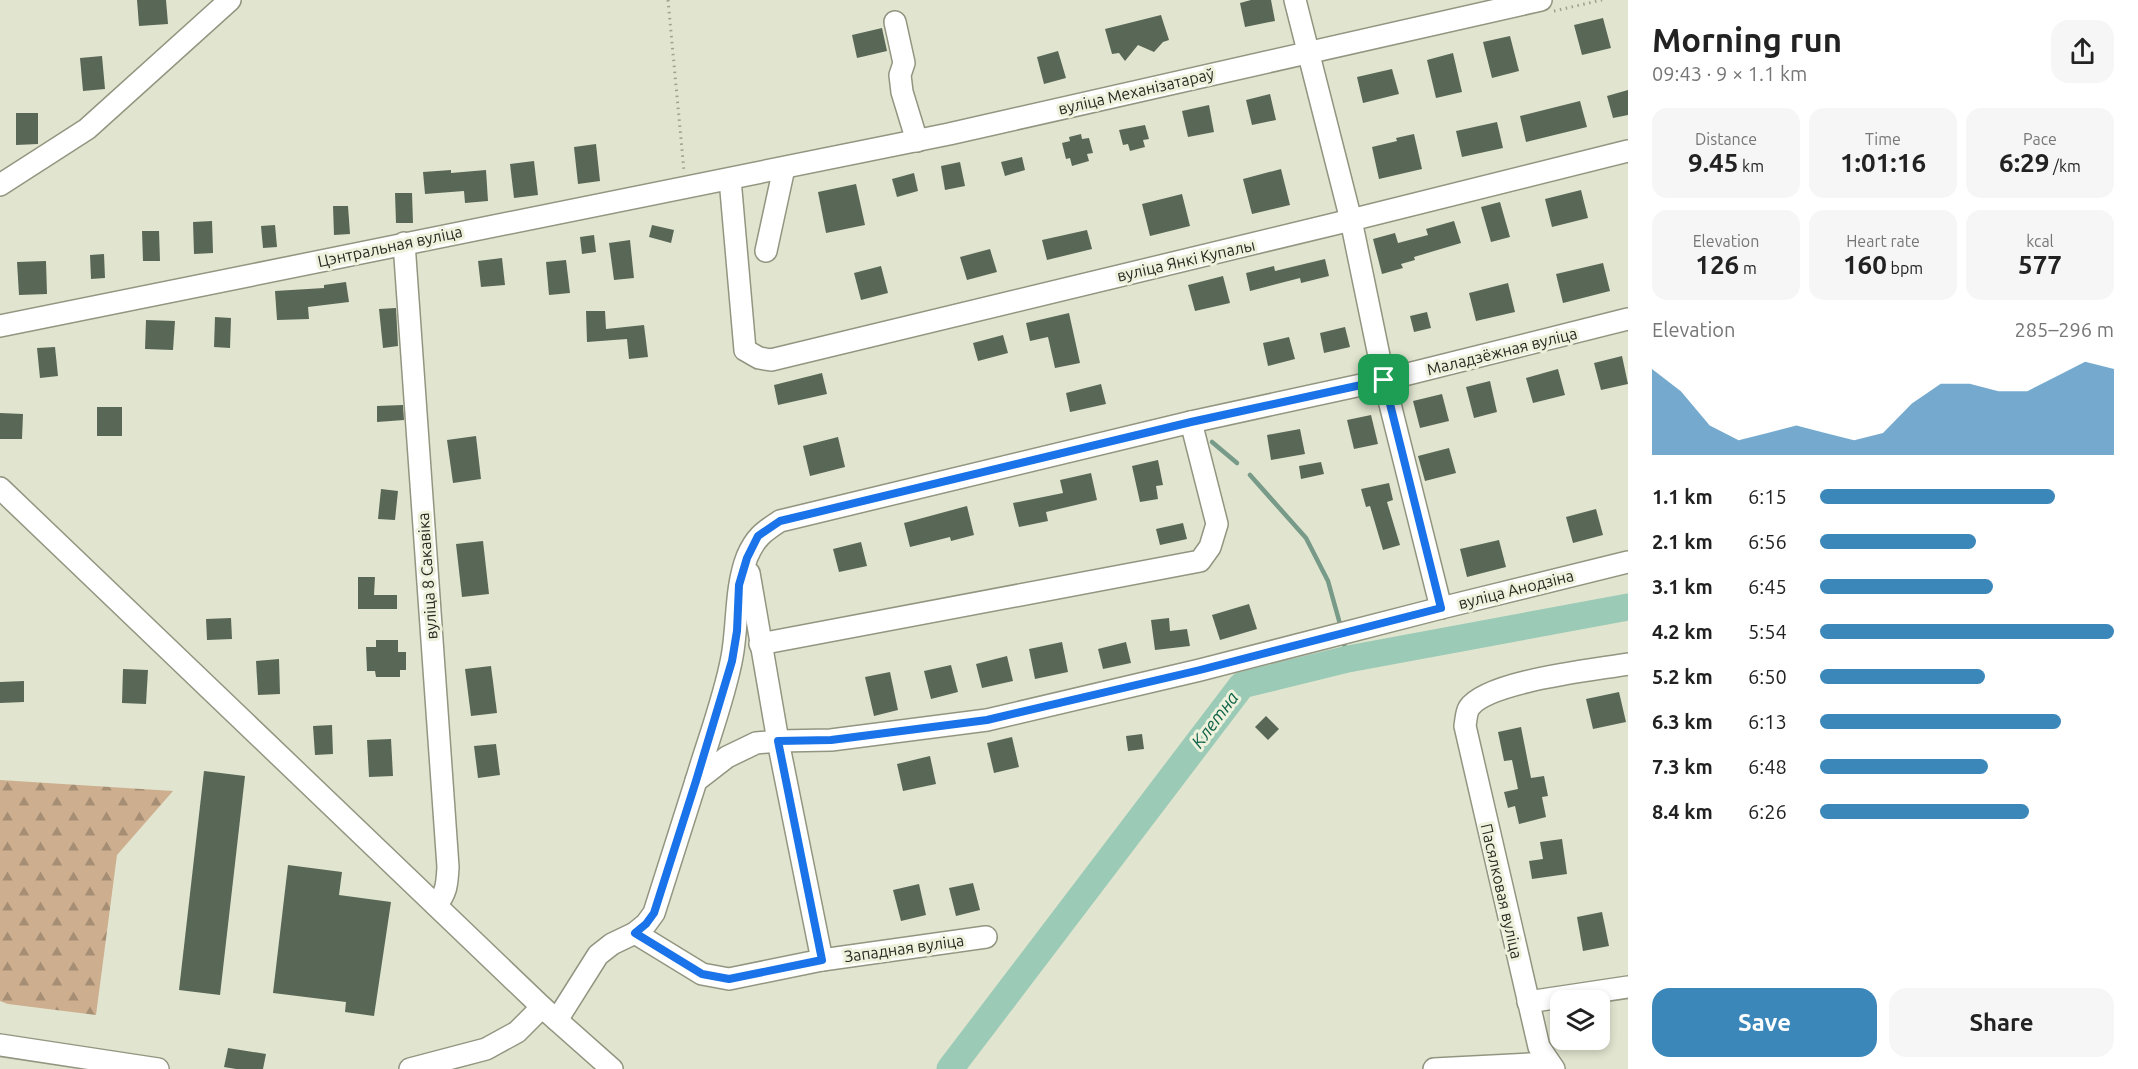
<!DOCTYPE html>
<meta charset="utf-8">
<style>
body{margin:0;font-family:Ubuntu,sans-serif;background:#f6f6f6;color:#222;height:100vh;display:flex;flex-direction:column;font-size:22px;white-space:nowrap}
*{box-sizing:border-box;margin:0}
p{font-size:20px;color:#767676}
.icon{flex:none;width:33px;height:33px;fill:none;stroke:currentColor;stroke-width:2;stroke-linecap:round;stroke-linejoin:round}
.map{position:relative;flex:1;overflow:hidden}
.drawer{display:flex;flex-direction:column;background:#fff;width:510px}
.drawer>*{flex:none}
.buttons{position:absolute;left:1550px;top:990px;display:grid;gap:12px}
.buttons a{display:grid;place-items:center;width:60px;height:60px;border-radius:12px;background:#fff;box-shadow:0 3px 9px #0003;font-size:30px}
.pin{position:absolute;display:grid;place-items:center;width:51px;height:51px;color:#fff;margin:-26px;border-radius:12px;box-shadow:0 3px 9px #0006}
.round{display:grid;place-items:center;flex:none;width:63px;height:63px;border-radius:18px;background:#f6f6f6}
.head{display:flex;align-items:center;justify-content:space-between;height:102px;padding:0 24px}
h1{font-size:33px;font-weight:600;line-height:45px}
.stats{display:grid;grid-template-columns:repeat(3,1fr);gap:9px;height:102px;padding:6px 24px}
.stats div{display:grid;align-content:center;border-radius:15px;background:#f6f6f6;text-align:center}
.stats b{font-size:26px;font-weight:600}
.stats small{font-size:16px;font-weight:400}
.stats p{font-size:16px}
.chart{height:168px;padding:12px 24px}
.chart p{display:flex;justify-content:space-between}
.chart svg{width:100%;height:108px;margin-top:6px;fill:#3c87ba;opacity:.7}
.primary-button{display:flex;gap:12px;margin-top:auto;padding:12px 24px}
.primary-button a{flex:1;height:69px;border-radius:18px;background:#3c87ba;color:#fff;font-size:24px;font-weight:600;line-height:69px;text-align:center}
.primary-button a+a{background:#f6f6f6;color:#222}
ul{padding:0 24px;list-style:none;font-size:20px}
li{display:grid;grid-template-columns:96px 72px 1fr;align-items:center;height:45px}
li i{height:15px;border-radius:8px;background:#3c87ba}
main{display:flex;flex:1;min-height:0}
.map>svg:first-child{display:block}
</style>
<main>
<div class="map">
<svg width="1628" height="1069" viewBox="0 0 1628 1069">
<defs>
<pattern id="forest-firs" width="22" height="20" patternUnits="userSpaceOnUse" patternTransform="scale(1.5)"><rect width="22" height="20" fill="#cdae8f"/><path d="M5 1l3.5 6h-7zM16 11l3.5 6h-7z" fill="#a68e74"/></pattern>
</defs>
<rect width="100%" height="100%" fill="#e1e5cf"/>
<polygon fill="url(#forest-firs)" points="0,780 173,791 117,855 96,1015 8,1004 0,1001"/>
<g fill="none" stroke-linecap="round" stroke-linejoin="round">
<g stroke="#789a89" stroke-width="4.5">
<polyline points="1212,442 1237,463"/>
<polyline points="1250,475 1306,538 1328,581 1340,624"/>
<polyline points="1344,644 1348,659"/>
</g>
<polyline stroke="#9bcab6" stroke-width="27" points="950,1069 1242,685 1348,659 1628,607"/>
</g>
<g fill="#596757">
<polygon points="137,0 166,0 168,24 139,26"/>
<polygon points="1251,0 1271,0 1275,21 1245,27 1240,3"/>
<polygon points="1161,15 1169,40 1163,42 1154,52 1138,45 1125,61 1119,53 1112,54 1105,29"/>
<polygon points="1603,18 1611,48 1582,55 1574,25"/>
<polygon points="882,28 887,51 857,58 852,35"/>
<polygon points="1510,36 1519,71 1492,78 1483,42"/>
<polygon points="1058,51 1066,78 1044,84 1037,57"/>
<polygon points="1453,53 1462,92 1436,98 1427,60"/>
<polygon points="102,56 105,89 83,91 80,58"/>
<polygon points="1392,69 1399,94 1363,103 1357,77"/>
<polygon points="1628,90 1628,115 1613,118 1607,96"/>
<polygon points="1270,94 1276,120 1252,125 1246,100"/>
<polygon points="1580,101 1587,127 1526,142 1520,116"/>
<polygon points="1209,105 1214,132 1188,137 1182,111"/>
<polygon points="16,113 38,113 38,144 16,145"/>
<polygon points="1497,122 1503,148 1462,157 1456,131"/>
<polygon points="1145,125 1149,139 1143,140 1145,147 1130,151 1128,144 1123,145 1119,130"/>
<polygon points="1081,134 1082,139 1089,138 1093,153 1087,154 1089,161 1072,166 1070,158 1066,159 1062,143 1070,141 1069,137"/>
<polygon points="1414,134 1422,169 1379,179 1372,147 1397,141 1396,138"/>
<polygon points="596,144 600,181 578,184 574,147"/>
<polygon points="1022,157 1025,170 1005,176 1001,162"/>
<polygon points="534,161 538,195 514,198 510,164"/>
<polygon points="960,162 965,186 945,190 941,166"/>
<polygon points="1281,169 1290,205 1252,214 1243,179"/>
<polygon points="451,170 451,173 486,170 488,201 465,203 464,191 425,194 423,172"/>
<polygon points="914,173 918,191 897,197 892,179"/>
<polygon points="856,184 865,225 826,233 818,192"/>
<polygon points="1581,190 1588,218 1552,227 1545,199"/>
<polygon points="395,193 412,193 413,223 396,223"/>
<polygon points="1182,194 1190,226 1150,236 1142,204"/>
<polygon points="1500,202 1510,237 1491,242 1481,207"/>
<polygon points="333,206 348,206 350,234 334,235"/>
<polygon points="212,221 213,253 194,254 193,222"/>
<polygon points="1454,221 1461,243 1414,257 1415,260 1401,264 1403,268 1382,274 1373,239 1395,233 1398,243 1428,235 1426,229"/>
<polygon points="275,225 277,247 263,248 261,226"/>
<polygon points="652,225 674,230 671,243 649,237"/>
<polygon points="1087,230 1092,249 1047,260 1042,240"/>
<polygon points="142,231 159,231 160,261 143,261"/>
<polygon points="594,235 596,252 582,254 580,237"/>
<polygon points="630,240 634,278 614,280 609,243"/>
<polygon points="990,249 997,272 967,280 960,257"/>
<polygon points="104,254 105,278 91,279 90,255"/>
<polygon points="502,258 505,285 481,287 478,261"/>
<polygon points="1325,259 1329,276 1301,283 1300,278 1250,291 1246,273 1274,266 1275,271"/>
<polygon points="566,260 570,293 549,295 546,262"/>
<polygon points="46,261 47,294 19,295 17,262"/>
<polygon points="1603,263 1610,291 1563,303 1556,274"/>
<polygon points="881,266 888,293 861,300 854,273"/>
<polygon points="1223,276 1230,303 1195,311 1188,285"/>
<polygon points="346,282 349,302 308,307 309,319 277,320 275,291 324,288 324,285"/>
<polygon points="1508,283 1515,312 1476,321 1469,293"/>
<polygon points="396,308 398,346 383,348 379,309"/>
<polygon points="586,311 605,311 606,329 644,325 648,357 629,359 627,339 587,342"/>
<polygon points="1427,312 1431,328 1414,332 1410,316"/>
<polygon points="1069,313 1080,363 1055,368 1048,337 1030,341 1026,323"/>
<polygon points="215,317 231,318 230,348 214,347"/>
<polygon points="146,320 175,321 173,350 145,349"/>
<polygon points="1345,327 1350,347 1324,353 1320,333"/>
<polygon points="1003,335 1008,353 978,361 973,343"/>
<polygon points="1289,337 1295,359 1268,366 1263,343"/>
<polygon points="55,347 58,376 40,378 37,348"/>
<polygon points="1622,356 1628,384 1601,390 1594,363"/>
<polygon points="1558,369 1565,395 1533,403 1526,378"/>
<polygon points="822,373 827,394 778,405 774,385"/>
<polygon points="1490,381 1497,412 1474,418 1466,387"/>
<polygon points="1101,384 1106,404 1070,412 1066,393"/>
<polygon points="1442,394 1449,421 1420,428 1413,401"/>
<polygon points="403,405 404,420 377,422 377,406"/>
<rect x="97" y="407" width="25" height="29"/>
<polygon points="0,413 23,414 22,439 0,439"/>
<polygon points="1371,415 1378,444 1354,449 1347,420"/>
<polygon points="1300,429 1305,454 1271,460 1267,435"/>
<polygon points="476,436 481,479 453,483 447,440"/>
<polygon points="838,437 845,467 810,476 803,446"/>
<polygon points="1449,448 1456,473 1425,481 1418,456"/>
<polygon points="1158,460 1163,485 1156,486 1158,499 1140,502 1132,466"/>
<polygon points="1321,462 1324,474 1301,479 1299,466"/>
<polygon points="1091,473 1097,500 1046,512 1048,521 1019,527 1013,503 1063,493 1060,480"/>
<polygon points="1389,483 1393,500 1387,502 1400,545 1383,550 1370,506 1366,507 1361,489"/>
<polygon points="381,489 398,491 395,520 378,519"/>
<polygon points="967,506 974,535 951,541 950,537 910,547 904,523"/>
<polygon points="1596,509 1603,535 1573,543 1566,517"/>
<polygon points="1183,523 1187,539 1160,545 1156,529"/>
<polygon points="1499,540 1506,567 1467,577 1460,549"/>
<polygon points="483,541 489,594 462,597 456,544"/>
<polygon points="861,542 867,566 839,572 833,549"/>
<polygon points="358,577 375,577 374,595 397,595 397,609 358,609"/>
<polygon points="1249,604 1257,629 1220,640 1212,615"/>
<polygon points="231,618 232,639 207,640 206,619"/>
<polygon points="1169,618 1170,631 1187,629 1190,646 1155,650 1151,620"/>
<polygon points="376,640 398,640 398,652 406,652 406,670 400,670 400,677 376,677 375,671 367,671 366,647 376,647"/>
<polygon points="1062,642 1068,672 1035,679 1029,649"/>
<polygon points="1126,642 1131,663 1103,669 1098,649"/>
<polygon points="1007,656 1013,681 982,688 976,664"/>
<polygon points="279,659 280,694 258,695 256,661"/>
<polygon points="951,665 958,692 931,699 924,671"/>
<polygon points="491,666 497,713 471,716 465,669"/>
<polygon points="123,669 148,670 146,704 122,703"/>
<polygon points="890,672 898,710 874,716 865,677"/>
<polygon points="24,681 24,702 0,703 0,682"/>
<polygon points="1619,692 1626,722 1593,729 1586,699"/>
<polygon points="1266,716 1279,729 1268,740 1255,727"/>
<polygon points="332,725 333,754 315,755 313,726"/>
<polygon points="1521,727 1531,778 1544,776 1548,796 1542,797 1546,817 1519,824 1515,806 1508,808 1504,792 1518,789 1512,760 1504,761 1498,732"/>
<polygon points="1142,734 1144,749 1128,751 1126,736"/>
<polygon points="1012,737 1019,767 994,773 987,743"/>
<polygon points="391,739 393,776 369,777 367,740"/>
<polygon points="496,744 500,775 478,778 474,746"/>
<polygon points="930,756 936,784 903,791 897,764"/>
<polygon points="204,771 245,776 220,995 179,990"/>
<polygon points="1562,839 1567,874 1532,879 1529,861 1543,859 1540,842"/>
<polygon points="288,865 342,872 339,895 391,902 374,1016 345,1012 346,1002 273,993"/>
<polygon points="973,883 980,910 956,916 949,888"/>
<polygon points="919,884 926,915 901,921 893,890"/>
<polygon points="1602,912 1609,946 1583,951 1577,917"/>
<polygon points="228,1048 266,1054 263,1069 236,1069 224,1067"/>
</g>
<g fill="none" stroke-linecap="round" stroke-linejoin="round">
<defs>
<g id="minor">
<polyline points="1295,0 1351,220 1384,380 1441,608"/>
<polyline points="895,22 904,63 900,75 902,92 917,141"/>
<polyline points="730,179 745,350 759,358 771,360 1351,220 1628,151"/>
<polyline points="0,185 87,129 230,0"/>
<path d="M404,243L448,867C447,883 447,893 436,905"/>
<polyline points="766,251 784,168"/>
<polyline points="0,326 949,134 1541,0"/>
<polyline points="0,488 542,1007 612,1069"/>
<polyline points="760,644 1200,561 1210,547 1217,524 1191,422"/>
<path d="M696,781C708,741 725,696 732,657C738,625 735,588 747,557C755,538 763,532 780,521L1191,422L1384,380L1628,319"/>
<polyline points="635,933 702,974 729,979 822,960 778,741 749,573"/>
<polyline points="822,960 986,937"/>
<polyline points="1528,1002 1628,987"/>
<polyline points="557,1020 598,955 612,944 635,933 646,924 654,913 696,781 727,757 756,743 778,741 831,740 987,720 1200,670 1441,608 1628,562"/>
<polyline points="0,1045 158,1069"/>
<polyline points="410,1069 486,1049 517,1032 542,1007"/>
<polyline points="1434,1069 1548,1063"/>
<path d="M1554,1069L1539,1047L1465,726C1466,721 1466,713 1469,708C1487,681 1594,670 1628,664"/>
</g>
</defs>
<use href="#minor" stroke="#929681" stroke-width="24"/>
<g stroke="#9da190" stroke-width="3" stroke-dasharray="1.5 4.5" stroke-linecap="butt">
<polyline points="668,0 684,171"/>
<polyline points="1554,11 1602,0"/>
</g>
<use href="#minor" stroke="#fff" stroke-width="21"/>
</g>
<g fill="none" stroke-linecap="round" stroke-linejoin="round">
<defs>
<polygon id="route" points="1384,380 1441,608 1200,670 987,720 831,740 778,741 822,960 729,979 702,974 635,933 646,924 654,913 696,781 732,661 737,631 739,585 747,558 758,536 780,521 1191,422"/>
</defs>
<use href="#route" stroke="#fff" stroke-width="12"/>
<use href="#route" stroke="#1a73e8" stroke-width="8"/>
</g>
<g text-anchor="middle" stroke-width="6" stroke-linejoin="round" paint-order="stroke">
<g font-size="16" fill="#272921" stroke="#eef2dc">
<text transform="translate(1136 91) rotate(-13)" y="6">вуліца Механізатараў</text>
<text transform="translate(390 246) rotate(-12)" y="6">Цэнтральная вуліца</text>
<text transform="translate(1186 260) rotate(-13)" y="6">вуліца Янкі Купалы</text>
<text transform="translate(1502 351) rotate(-14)" y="6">Маладзёжная вуліца</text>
<text transform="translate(427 576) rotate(-94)" y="6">вуліца 8 Сакавіка</text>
<text transform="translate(1516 589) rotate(-14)" y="6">вуліца Анодзіна</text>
<text transform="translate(1502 891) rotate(77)" y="6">Пасялковая вуліца</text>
<text transform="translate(904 948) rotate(-8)" y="6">Западная вуліца</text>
</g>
<g font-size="18" font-style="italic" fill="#0f644a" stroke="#eef2dc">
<text transform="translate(1215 720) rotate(-53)" y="6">Клетна</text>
</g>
</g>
</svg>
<div class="buttons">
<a><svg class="icon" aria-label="layers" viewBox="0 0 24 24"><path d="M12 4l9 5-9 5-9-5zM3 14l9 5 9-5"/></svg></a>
</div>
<div class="pin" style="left:1384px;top:380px;background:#1e9e55"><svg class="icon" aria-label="arrive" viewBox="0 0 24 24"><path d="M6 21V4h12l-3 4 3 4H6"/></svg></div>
</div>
<section class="drawer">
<div class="head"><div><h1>Morning run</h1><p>09:43 · 9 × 1.1 km</p></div><a class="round"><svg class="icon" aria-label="share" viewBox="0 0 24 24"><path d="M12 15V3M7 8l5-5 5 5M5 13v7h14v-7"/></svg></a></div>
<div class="stats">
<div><p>Distance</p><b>9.45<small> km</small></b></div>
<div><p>Time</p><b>1:01:16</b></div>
<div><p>Pace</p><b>6:29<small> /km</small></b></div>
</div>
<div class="stats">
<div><p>Elevation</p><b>126<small> m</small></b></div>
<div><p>Heart rate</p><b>160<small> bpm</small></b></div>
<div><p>kcal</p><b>577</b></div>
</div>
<div class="chart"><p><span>Elevation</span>285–296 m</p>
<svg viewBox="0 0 160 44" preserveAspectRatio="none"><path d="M0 44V9L10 18L20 32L30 38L40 35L50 32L60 35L70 38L80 35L90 23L100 15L110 15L120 18L130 18L140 12L150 6L160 9V44z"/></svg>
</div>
<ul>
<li><b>1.1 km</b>6:15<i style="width:80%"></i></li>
<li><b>2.1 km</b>6:56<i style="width:53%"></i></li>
<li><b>3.1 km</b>6:45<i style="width:59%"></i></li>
<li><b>4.2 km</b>5:54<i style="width:100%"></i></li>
<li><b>5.2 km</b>6:50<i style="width:56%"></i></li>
<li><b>6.3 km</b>6:13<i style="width:82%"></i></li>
<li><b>7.3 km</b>6:48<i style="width:57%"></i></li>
<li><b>8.4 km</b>6:26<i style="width:71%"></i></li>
</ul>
<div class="primary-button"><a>Save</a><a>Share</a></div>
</section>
</main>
